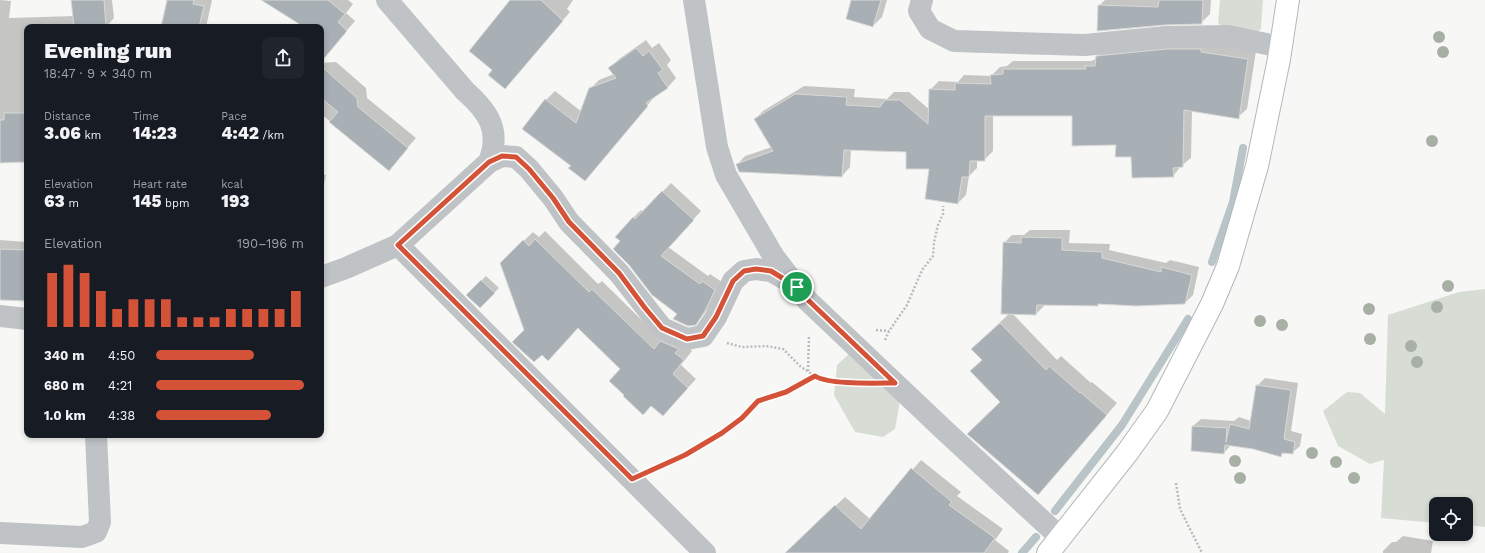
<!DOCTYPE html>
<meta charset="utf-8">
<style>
body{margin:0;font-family:"Work Sans",sans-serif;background:#20242c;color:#f1f3f6;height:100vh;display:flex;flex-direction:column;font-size:15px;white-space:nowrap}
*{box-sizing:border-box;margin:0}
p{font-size:13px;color:#9ea1a6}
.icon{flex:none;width:22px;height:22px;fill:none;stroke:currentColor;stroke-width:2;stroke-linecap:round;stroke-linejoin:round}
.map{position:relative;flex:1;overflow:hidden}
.drawer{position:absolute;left:24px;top:24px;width:300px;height:414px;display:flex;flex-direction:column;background:#171b24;border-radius:8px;box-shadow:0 2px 6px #0003}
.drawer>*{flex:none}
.tools{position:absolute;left:1429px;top:497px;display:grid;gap:8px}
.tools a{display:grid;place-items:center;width:44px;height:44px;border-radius:8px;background:#171b24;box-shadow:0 2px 6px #0003;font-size:20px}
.pin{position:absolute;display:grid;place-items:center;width:34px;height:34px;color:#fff;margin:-17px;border:2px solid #fff;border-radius:50%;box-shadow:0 1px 4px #0007}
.round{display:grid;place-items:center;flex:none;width:42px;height:42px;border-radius:8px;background:#20242c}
.headline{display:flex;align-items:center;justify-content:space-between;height:68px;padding:0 20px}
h1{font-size:22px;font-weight:800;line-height:30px}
.figures{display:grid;grid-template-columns:repeat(3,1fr);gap:6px;height:68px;padding:4px 20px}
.figures div{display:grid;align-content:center}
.figures b{font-size:17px;font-weight:800}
.figures small{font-size:11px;font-weight:400}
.figures p{font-size:11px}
.chart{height:112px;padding:8px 20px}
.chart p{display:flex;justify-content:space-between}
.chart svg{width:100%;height:72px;margin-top:4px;stroke:#d45338;stroke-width:6}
ul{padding:0 20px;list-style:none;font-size:13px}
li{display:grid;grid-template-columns:64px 48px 1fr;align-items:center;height:30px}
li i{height:10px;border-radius:5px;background:#d45338}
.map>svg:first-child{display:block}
</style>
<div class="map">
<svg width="1485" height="553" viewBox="0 0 1485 553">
<rect width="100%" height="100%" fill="#f7f7f5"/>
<g fill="#d7dcd4">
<polygon points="1220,0 1263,0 1261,28 1249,45 1239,43 1218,23"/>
<polygon points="1485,289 1485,527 1466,525 1466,504 1436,504 1436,523 1381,518 1384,460 1370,464 1338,446 1323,411 1347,392 1360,393 1385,414 1388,315 1459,292"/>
<polygon points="849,354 900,401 895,429 883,437 855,432 834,395 837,365"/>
</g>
<g fill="#0003">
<polygon points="0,0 11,1 9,18 74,16 72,0 112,0 114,18 106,27 27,27 27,161 0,162"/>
<polygon points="168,0 212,0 206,27 162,27"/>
<polygon points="270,0 348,0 353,4 346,13 355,21 321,61 321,27 300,27 302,24"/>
<polygon points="511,0 573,0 567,9 570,12 513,79 493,70"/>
<polygon points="852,0 887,0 882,17 873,26"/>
<polygon points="1105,0 1211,0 1210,14 1201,23 1099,6"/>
<polygon points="646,40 652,48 659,43 671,60 667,65 676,78 668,87 656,95 593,171 572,165 523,129 546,100 555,91 582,112 590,89 599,80 614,74 610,68 619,59"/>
<polygon points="1209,41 1256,51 1247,109 1238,117 1192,111 1191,158 1181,166 1173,176 1131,156 1117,144 1073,115 993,115 993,151 984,160 977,160 977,168 969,176 966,195 958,203 930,168 907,151 851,149 850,167 842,176 737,165 745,156 772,147 755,119 763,111 804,86 855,89 854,97 887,99 894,92 909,92 930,110 930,90 939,81 958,82 964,75 991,76 1000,67 1007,66 1013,61 1092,61 1097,58 1105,48"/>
<polygon points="336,62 366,88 367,98 416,138 389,169 321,114 321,63"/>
<polygon points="321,174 326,175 321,197"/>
<polygon points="671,183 701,211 668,247 708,276 710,274 722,282 713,302 703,315 695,324 679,313 622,241 633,218 641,210 643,212"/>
<polygon points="1030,230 1070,230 1069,243 1110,244 1109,250 1166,263 1170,260 1199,267 1193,295 1185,303 1044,304 1044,306 1036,314 1012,313 1057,360 1061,356 1091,383 1092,382 1117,403 1038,494 983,360 983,338 1010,313 1004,243 1012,235 1024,235"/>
<polygon points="545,231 598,284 602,281 662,340 669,332 692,351 681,365 696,379 671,406 651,405 621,369 578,327 525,330 501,263 533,232 539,237"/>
<polygon points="0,240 27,242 27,300 0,299"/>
<polygon points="486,276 499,288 480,307 467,295"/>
<polygon points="1265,378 1298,383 1291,431 1302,434 1300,446 1292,453 1284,452 1281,456 1253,448 1231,445 1224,453 1193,426 1201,419 1234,421 1239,417 1251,421 1257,386"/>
<polygon points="921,460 961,492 957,496 1003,529 995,540 1009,551 1008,553 786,553 845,497 870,519"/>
<polygon points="1403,536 1433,541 1431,553 1383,553 1383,551 1392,542 1396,542"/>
</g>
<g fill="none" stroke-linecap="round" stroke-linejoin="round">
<g stroke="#b8c4c8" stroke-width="8">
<polyline points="1212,262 1233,202 1243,148"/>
<polyline points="1055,511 1122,425 1188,319"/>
<polyline points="1022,553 1036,537"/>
</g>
</g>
<g fill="#a9b0b5" stroke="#d9d9d7">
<polygon points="71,0 104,0 106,27 74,27"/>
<polygon points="167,0 194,0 193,4 204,6 199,27 161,27"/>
<polygon points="261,0 328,0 345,14 338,22 347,31 321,62 321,27 304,27"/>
<polygon points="510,0 541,0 563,21 505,89 488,75 492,70 469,51"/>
<polygon points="851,0 881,0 873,27 846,19"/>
<polygon points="1159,0 1203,0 1202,24 1165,25 1097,31 1098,5 1158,7"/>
<polygon points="636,48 643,56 649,51 663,70 658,73 668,88 646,103 648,106 585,181 568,168 571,166 522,129 545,99 576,123 589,88 616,78 608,68"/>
<polygon points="1167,49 1201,49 1201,52 1248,59 1239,119 1184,110 1183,167 1173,168 1174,177 1132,178 1131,157 1115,157 1116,145 1072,146 1072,116 985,116 985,161 970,161 969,177 962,177 958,204 925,199 929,169 906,169 906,152 844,150 842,177 739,172 736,164 773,151 754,119 795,94 847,97 846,105 880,107 885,100 900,100 928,124 929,89 955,90 955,83 991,84 990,75 1003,74 1003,69 1086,69 1085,66 1095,66 1096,56"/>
<polygon points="321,66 357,98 358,107 408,148 389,171 329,122 338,112 321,98"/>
<polygon points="4,113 27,113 27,162 0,163 0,120 4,120"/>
<polygon points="662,191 694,220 661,256 700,284 702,281 715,290 705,311 696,325 688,326 673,319 677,314 652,295 629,265 613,249 620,241 615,237 633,217 635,219"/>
<polygon points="1021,237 1062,238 1062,250 1102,252 1102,258 1161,272 1161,267 1192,275 1185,304 1136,306 1098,304 1098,306 1037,305 1036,315 1001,314 1003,242 1021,243"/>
<polygon points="535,239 589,292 592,289 654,349 660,341 679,349 675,353 684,360 673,374 688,388 663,416 651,406 643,415 623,396 624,395 609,381 620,369 578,328 548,361 542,355 534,362 512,342 524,330 500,263 523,240 529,246"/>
<polygon points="0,249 27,250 27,301 0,300"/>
<polygon points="481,280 495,293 480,308 466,295"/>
<polygon points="1000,323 1046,370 1049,366 1080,393 1080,392 1107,415 1038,495 967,434 1000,402 970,371 982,360 971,349"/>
<polygon points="1256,385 1291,390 1284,439 1295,442 1293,454 1282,453 1281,457 1253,449 1225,445 1224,454 1191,451 1192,426 1227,428 1226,442 1230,424 1249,429"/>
<polygon points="911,468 952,502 949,505 995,538 984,553 785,553 835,505 861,529"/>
</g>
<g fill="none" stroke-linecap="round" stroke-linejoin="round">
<defs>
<polyline id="secondary" points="1048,553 1127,453 1157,411 1212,304 1228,266 1257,166 1279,59 1288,0"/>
</defs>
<use href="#secondary" stroke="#b1b7bb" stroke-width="24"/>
<g stroke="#b9bcbe" stroke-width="2.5" stroke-dasharray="2 2" stroke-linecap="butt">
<polyline points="876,330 889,331"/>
<polyline points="885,340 889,331 907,305 922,270 933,256 934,242 938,225 943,214 943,206"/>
<polyline points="727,343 742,347 766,346 783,349 800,366 819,379 858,382"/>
<polyline points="808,371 809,337"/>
<polyline points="655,469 685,455 722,433 742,418 758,401 786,392 815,377"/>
<polyline points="1176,483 1180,509 1202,553"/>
</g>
<g stroke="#bfc3c6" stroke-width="22">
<polyline points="694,0 717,147 726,175 774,257 808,301 943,429 1061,538"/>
<polyline points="922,0 919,11 930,29 954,41 1085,45 1166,37 1228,36 1281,47"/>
<polyline points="489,162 502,156 516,157 529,169 553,198 569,222 619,273 662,328 687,339 703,336 716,317 733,281 744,271 756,269 771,271 792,283"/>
<polyline points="398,245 705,553"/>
<path d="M321,277L346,268L398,245L489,162C501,131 489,112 465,91L387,0"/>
<polyline points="0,316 27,319"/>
<polyline points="0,533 82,537 96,532 100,522 96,435"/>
</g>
<use href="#secondary" stroke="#fff" stroke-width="22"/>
</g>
<g fill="#a8b0a5">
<circle cx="1439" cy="37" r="6"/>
<circle cx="1443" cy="52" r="6"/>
<circle cx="1432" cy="141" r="6"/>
<circle cx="1448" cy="286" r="6"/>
<circle cx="1437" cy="307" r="6"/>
<circle cx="1369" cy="309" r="6"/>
<circle cx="1260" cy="321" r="6"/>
<circle cx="1282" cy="325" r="6"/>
<circle cx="1370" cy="339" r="6"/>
<circle cx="1411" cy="346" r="6"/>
<circle cx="1417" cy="362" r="6"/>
<circle cx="1312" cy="453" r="6"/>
<circle cx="1235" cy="461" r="6"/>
<circle cx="1336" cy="462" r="6"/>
<circle cx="1240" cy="478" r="6"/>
<circle cx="1354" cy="478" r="6"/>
</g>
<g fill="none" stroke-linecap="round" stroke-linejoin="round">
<defs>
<path id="route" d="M502,156L516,157L529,169L553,198L569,222L619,273L645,308L662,328L687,339L703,336L716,317L733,281L744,271L756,269L771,271L797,287L808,300L895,383C877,383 829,385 815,376L786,392L758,401L742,418L722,433L685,455L632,479L398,245L489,162Z"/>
</defs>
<use href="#route" stroke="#fff" stroke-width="8"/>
<use href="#route" stroke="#d45338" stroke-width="5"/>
</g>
</svg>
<div class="tools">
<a><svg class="icon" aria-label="locate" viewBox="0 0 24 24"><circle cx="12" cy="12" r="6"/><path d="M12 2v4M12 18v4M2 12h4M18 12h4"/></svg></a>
</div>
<div class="pin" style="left:797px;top:287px;background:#1e9e55"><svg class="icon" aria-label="arrive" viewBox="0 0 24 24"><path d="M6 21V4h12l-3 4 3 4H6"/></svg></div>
<section class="drawer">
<div class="headline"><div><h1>Evening run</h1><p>18:47 · 9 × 340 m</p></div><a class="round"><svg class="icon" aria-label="share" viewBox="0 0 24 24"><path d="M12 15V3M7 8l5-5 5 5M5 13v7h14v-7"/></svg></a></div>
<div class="figures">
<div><p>Distance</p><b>3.06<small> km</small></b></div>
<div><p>Time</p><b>14:23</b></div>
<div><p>Pace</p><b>4:42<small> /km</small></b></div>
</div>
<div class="figures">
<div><p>Elevation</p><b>63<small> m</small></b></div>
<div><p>Heart rate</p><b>145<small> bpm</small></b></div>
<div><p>kcal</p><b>193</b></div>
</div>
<div class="chart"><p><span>Elevation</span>190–196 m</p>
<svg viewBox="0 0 160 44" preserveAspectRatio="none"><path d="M5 44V11M15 44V6M25 44V11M35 44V22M45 44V33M55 44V27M65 44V27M75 44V27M85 44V38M95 44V38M105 44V38M115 44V33M125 44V33M135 44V33M145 44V33M155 44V22"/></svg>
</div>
<ul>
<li><b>340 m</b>4:50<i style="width:66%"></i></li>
<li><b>680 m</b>4:21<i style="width:100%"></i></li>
<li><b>1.0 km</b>4:38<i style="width:78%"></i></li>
</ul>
</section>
</div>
